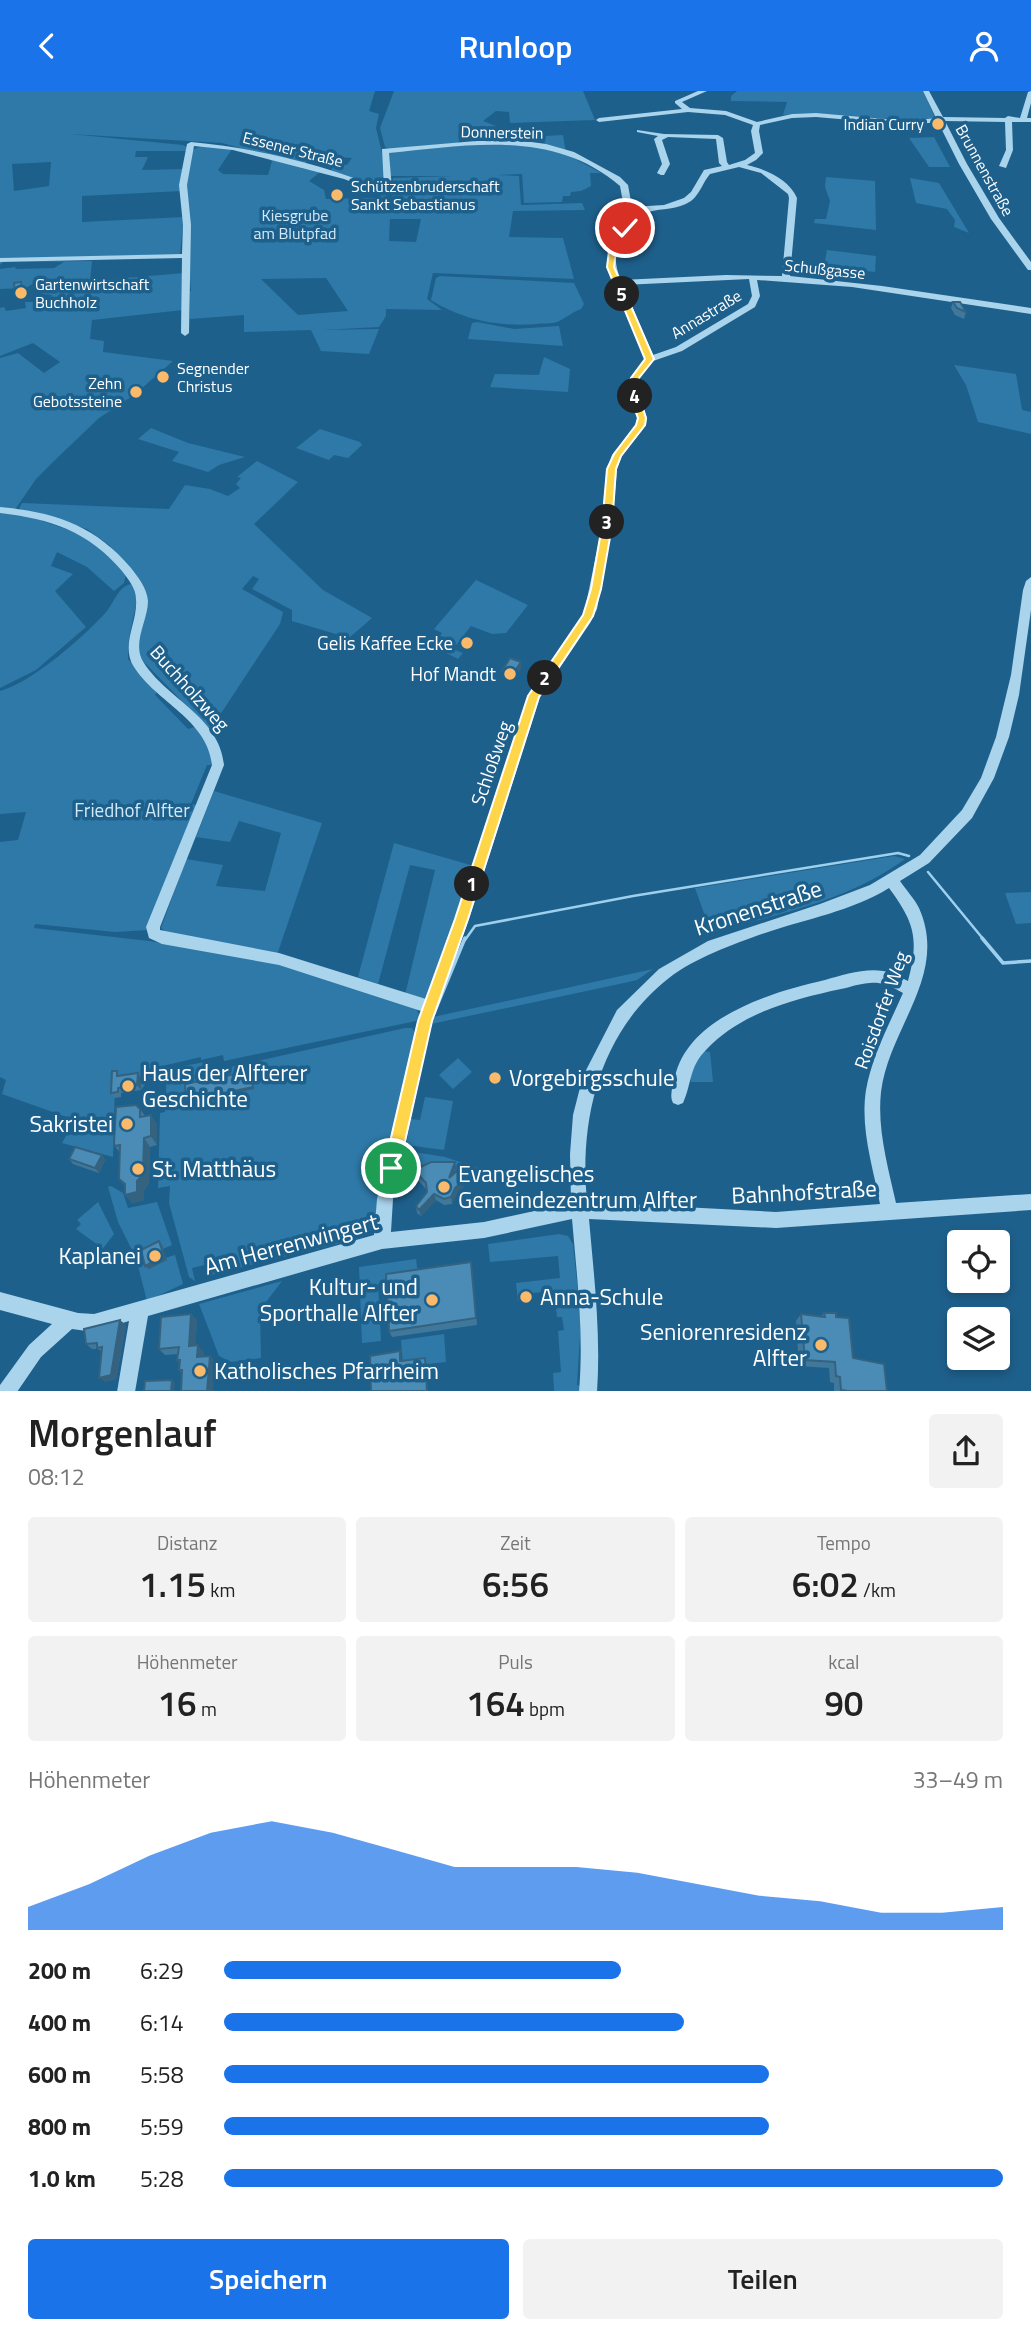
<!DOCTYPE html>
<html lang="de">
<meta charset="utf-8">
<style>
body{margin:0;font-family:"Titillium Web",sans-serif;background:#f2f2f2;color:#222;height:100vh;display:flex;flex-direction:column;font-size:26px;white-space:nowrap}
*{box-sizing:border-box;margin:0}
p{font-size:23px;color:#767676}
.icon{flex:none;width:38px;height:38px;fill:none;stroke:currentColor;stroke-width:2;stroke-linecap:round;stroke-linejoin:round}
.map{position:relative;height:1300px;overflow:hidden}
.panel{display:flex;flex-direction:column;background:#fff;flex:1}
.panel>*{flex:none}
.controls{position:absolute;left:947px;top:1139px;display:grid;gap:14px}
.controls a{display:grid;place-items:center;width:63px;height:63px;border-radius:7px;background:#fff;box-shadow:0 4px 10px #0003;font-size:35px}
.pin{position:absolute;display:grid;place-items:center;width:60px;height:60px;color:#fff;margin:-30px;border:4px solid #fff;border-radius:50%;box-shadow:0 2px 7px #0007}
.km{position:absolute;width:35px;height:35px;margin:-18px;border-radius:50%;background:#222;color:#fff;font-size:19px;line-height:35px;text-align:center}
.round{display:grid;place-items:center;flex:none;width:74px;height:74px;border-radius:7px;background:#f2f2f2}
.overview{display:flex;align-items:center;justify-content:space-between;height:119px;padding:0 28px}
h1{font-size:38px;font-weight:600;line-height:52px}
.figures{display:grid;grid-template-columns:repeat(3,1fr);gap:10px;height:119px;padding:7px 28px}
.figures div{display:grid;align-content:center;border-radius:7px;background:#f2f2f2;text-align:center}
.figures b{font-size:35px;font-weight:600}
.figures small{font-size:19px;font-weight:400}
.figures p{font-size:19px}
.chart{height:196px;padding:14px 28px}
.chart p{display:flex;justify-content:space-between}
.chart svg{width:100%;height:126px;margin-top:7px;fill:#1a73e8;opacity:.7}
.button{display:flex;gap:14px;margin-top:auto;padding:14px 28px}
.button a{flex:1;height:80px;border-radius:7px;background:#1a73e8;color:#fff;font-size:28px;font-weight:600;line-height:80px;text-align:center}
.button a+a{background:#f2f2f2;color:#222}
ul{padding:0 28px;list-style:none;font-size:23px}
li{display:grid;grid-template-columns:112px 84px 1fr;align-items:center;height:52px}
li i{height:18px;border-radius:9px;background:#1a73e8}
header{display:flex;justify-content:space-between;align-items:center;height:91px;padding:0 28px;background:#1a73e8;color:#fff;font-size:32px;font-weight:600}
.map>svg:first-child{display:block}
</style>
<header><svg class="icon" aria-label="back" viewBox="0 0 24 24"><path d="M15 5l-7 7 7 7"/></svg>Runloop<svg class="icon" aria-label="person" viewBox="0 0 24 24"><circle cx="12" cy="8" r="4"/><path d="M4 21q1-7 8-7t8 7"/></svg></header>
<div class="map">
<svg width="1031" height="1301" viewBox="0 0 1031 1301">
<rect width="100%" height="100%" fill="#1e608c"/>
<g fill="#2e79a7" fill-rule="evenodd">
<path d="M0,0H375L369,20L379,23L376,37L382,62L477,53H545L544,45L563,44L566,63L601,82H590L591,95L581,100L571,101L570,105H563L562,111L524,112L522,83L497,84L519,85L521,114L582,112L585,119L513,120L509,146L563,147L574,188L433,182L427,208L442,219L386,218V225L379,236L322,239L379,238L369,263L321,260L311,239L244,241V224L190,228V203L183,204V219L92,229L90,248L104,250L103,261L173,270L134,304L99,327L54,370L36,388L14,420L92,447L126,483L124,492L114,500L87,476L57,461L51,475L73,483L55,500L86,536L36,579L0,597V267L18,262L44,282L60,271L33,252L0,265V217L4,216L6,220L26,217L25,211H45L52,204L36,202L37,197L32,196L36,193L34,192L26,197L0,198V178L16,176L15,178L54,177L64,171H3L0,174V171L92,170L90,190L184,182V201L191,200L182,100L82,105V131L184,126L180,163L0,168ZM70,43L222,52L259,62L272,70L268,84L223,83L218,79L232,58L202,55L192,59L183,54ZM136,60H186L185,78L142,79L148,66H135ZM324,65L352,67L347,74L335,73L331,79L379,99L385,98L386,85H453L393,87L390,102L396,110L403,114L394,115L385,103L373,107L326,108L324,99L309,90L320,81L301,77L307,70ZM51,71L49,95L14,100L12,73ZM390,128H421L416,151L389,150ZM326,187L348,220L298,224L261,188Z"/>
<polygon points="394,0 583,0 595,29 510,32 509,21 496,20 483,30 496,35 466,43 456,53 390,58 385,56 380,37"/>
<path d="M737,0H923L935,27C884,33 834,18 783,24L787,11L731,10V5Z"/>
<polygon points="934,46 950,76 929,76 909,47"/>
<polygon points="826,86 875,90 876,139 814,132 815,128 826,128 830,110 825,96"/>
<polygon points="910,87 939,92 969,142 954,136 955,129 947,118 916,112"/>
<polygon points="827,159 876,165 875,181 824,175"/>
<path d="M440,185L574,192L584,213L581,218C572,221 566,227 557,231C552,233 542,232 536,233C499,236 462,229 431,209L436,187Z"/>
<polygon points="477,231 514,238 559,235 563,255 468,248 472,232"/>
<polygon points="544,266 570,278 568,301 490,296 495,283 539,284"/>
<polygon points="954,274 1016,283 1022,319 1031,321 1031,343 978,331 966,294"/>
<polygon points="151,337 188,352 245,366 219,374 208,381 172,370 179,361 138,348"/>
<polygon points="320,338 360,351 362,354 348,367 334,364 329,369 296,357"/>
<polygon points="257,370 298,391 254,433 323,499 372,527 349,547 292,530 292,519 252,498 259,488 253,485 242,498 283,521 280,533 210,639 142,569 137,558 136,485 109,454 87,438 19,418 22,412 169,418 185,394 210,398 228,405 240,397 236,393 241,387 237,386"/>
<polygon points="476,489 528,514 506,542 492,543 471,535 453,558 463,562 458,568 432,555 442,542 434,538"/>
<path d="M131,493L138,502C135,524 127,546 128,568L158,599L155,604L188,638L195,636L213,659L212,674H207L191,713L196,714L148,839L115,841L35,833L34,837L149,850L278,871L416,918L420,925L416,930L224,970L223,964L201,969V966L158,976L141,999L115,991L113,1066L62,1052L75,1029L2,1003L6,989L0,986V751L18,749L26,721L0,723V600C31,592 85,545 107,520C115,510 118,496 131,493Z"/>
<polygon points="214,700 322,732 277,864 165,840 161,837 186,768 223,774 216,795 265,800 281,742 239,730 230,751 196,746"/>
<polygon points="394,752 474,775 426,911 405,904 435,779 410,774 378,893 358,886"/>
<path d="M894,765L905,768C848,810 778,823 711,842L695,797Z"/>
<polygon points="1031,801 1031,832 1016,833 1005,802"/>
<polygon points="653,878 637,889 624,892 431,933 433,926"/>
<polygon points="405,937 412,937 416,943 373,1138 360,1147 211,1184 209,1173 192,1177 195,1190 189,1186 169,1112 170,1095 158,1097 160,1022 165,1021 167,978 205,971 206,991 219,989 222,981 230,976"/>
<polygon points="702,960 710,961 713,991 691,991 690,983"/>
<polygon points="458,967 472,981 453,998 439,984"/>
<polygon points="425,1006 453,1010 444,1059 406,1054 411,1028 420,1029"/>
<polygon points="402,1059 445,1066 481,1078 475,1084 467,1079 462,1084 455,1079 456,1075 450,1075 415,1086 410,1078 399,1076"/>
<polygon points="111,1095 123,1102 128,1117 157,1111 172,1154 163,1158 162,1155 136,1167 118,1131 108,1096"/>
<polygon points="98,1111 114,1143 95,1168 90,1165 98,1154 76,1138 81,1133 77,1129"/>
<polygon points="559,1143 568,1145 573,1153 581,1229 577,1294 581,1295 580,1300 554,1300 553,1282 561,1281 558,1240 564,1239 562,1226 557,1226 554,1200 532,1202 532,1209 518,1210 516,1192 560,1187 558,1165 490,1171 488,1153"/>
<polygon points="175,1164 183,1193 147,1210 138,1175"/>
<polygon points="416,1168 418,1183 385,1188 385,1191 378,1193 381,1250 362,1252 359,1176"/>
<polygon points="282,1190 260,1219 261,1267 231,1271 219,1265 199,1213"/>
<polygon points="444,1243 446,1271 403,1276 401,1249"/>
</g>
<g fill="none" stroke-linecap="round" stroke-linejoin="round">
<g stroke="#9ed0ee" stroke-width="2.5">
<polyline points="928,781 984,849"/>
<polyline points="465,849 475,835 633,805 898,762 909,765"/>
</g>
<g stroke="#9ed0ee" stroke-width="3.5">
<polyline points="982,847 1003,872 1031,870"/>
<polyline points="434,922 465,847"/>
</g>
<path fill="#aad3ec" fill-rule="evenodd" d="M698,0H707L682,11L690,17L726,20L757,31L792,23L816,22L909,30L936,27L923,0H929L943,26L1005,27L1008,25L1020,27L1028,1L1031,0V12L1027,27H1031V31H1012L1013,59L1006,77L999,75L1006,59L1005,31L945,30L967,73L999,127L1031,171V179H1028L991,128L959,73L938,31L909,34L816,26L792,27L760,34L759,40L763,62L756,69L747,74C765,78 789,88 797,107L790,185L882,195L1031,217V223L852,196L757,189L760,205L755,216L682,260L653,270L639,287L637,298L647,327L646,334L622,365L617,378L612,435L597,518L590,532L540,606L469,828L432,930L393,1108L391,1141L484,1131L571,1112L570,1063L573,1024L583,985L617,919L659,878L708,850L820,813L870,794L920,764L962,719L981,687L996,646L1011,584L1023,499L1026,490L1031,486V519L1019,604L1009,646L994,687L972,727L929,772L900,790C906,799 914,807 919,817C949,884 889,936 881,1001C877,1038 888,1076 896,1112L1031,1103V1119L776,1137L589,1128C594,1186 601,1242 597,1301H579C584,1241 577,1187 572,1128L484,1147L382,1158L148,1225L135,1301H117L129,1230L94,1241L72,1238L41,1266L17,1301H0V1294L29,1254L52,1233L0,1219V1201L78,1222L94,1223L374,1144L377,1108L421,920L279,874L162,853L149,847L146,836L212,674C207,628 157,612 134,576C120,554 138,532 136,508C136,497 128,488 122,480C88,440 51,428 0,422V416C54,421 95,434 131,477C138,486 147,497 148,510C148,530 131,553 144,572C168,609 219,625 224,674L160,836V839L279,862L426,908L455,828L528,605L581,528L585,518L602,435L607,378L612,364L636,334L637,327L627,298L630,287L645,268L615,194L612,192L613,190C600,160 613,148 631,124L624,117L620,95C554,38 468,54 389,62L392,98L383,103L344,88L233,59L194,55L187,94L191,134L189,242L185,245L181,242L182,167L0,171V167L182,163L183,134L179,94L187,53L191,51C256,57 322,73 383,98L384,97L382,58L476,50H524L546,53L574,61L620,86L628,94L632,116L664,114L684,107L691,101L704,79L722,75L719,72L716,48L668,46L662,49L670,73L664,84H661L657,82L662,73L654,48L658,45L637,41V39L664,43L718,44L723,47L727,71L729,74L745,69L755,62L751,40L753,34L725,24L688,21L599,31L596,29L599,27L682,18L675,12V10ZM739,76L761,82L788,103L789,107L782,185L726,184L621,189C612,169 615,156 628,138C634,131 639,123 648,121C663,117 677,119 691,110C700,103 703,91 710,83ZM749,188L752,205L748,213L676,256L653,264L623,194ZM889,797C915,832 919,848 908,890C900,886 891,881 883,880C864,877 843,884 825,889C772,901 688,926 675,986C673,995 669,1004 673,1012L678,1014L683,1012C692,992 689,976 706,959C740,922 794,908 841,898C854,895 870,889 883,893C890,894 897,899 903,902C889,934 872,965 866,999C860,1038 873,1076 880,1113L776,1121L587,1111C579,1027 600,941 669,887C695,867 734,853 765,842C806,828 852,820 889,797Z"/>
</g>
<g fill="#40789c">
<polygon points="953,211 966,221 964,228 955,224 951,217"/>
<polygon points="521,577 512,590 502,586 502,580"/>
<polygon points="191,717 186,730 177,728 176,725"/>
<polygon points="120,985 141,987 141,999 121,1002 121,1006 114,1007 111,1002"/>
<polygon points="140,1018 145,1025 157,1033 157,1054 150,1056 149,1092 144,1099 144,1109 132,1112 125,1095 119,1088 120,1062 115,1055"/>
<polygon points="102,1064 105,1069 99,1082 73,1073 69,1068"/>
<polygon points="475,1077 475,1084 456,1104 452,1113 444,1114 436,1109 421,1125 417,1122 416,1115 427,1101 427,1099 415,1086 414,1079 456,1078 454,1083"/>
<polygon points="471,1171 477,1234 392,1246 389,1240"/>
<polygon points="824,1222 836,1226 853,1267 887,1300 834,1300 834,1292 830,1291 829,1277 799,1275 796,1230 801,1223 821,1225"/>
<polygon points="191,1223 197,1230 195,1255 204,1261 204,1265 210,1265 215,1271 182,1282 179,1279 180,1272 177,1269 178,1263 165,1264 159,1258"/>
<polygon points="126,1234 116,1288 105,1291 102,1261 98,1258 92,1258 86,1253"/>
</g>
<g fill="#34627f">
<polygon points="21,191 25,207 18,208 15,200"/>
<polygon points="521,571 521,577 512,590 512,584"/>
<polygon points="190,714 191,717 186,730 185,727"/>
<polygon points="251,980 254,998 188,1012 186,1010"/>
<polygon points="138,982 141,987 141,999 137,994"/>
<polygon points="151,1024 157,1033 157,1054 151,1045"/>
<polygon points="144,1047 150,1056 149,1092 144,1099 144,1109 132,1112 125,1104 137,1090"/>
<polygon points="102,1064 105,1069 99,1082 95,1077"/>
<polygon points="455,1071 456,1078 450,1094 449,1087"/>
<polygon points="475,1077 475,1084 456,1104 452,1113 451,1106 455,1097"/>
<polygon points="434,1103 436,1109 421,1125 419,1119"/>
<polygon points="159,1150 162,1154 167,1169 149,1178 145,1175"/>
<polygon points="191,1223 197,1230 195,1262 189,1255"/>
<polygon points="120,1229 126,1234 116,1288 105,1291 99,1287"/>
<polygon points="198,1254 204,1261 203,1272 197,1266"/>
<polygon points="210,1265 215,1271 213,1300 207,1300"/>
<polygon points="425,1267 426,1273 428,1300 427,1300"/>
<polygon points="172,1289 175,1292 174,1300 171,1300"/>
</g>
<g fill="#4a8cb5" stroke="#34627f" stroke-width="2">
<polygon points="21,191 22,199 15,200 14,192"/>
<polygon points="953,211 960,211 966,221 957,217"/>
<polygon points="510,567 521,571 512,584 502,580"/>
<polygon points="181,713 190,714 185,727 176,725"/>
<polygon points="112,980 117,980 117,985 138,982 137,994 118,997 118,1001 111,1002"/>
<polygon points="251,980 253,996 186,1010 185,993"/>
<polygon points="136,1014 140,1018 140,1026 151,1024 151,1045 144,1047 143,1084 137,1090 137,1101 125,1104 125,1093 119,1088 120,1054 115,1055 114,1052 116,1016"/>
<polygon points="75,1056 102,1064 95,1077 69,1068"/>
<polygon points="431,1071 455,1071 449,1087 466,1072 475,1077 455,1097 451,1106 444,1108 434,1103 419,1119 416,1115 427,1101 426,1092 414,1079"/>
<polygon points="159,1150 164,1165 145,1175 141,1159"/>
<polygon points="471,1171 476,1227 389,1240 386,1183"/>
<polygon points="824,1222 836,1222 836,1226 849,1227 853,1267 884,1273 887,1300 848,1300 841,1299 840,1286 836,1285 835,1271 805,1269 801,1223 825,1226"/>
<polygon points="191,1223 189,1255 198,1254 197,1266 210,1265 207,1300 181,1300 182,1279 179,1279 180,1269 177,1269 179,1256 159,1258 161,1226"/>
<polygon points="120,1229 111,1284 99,1287 102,1256 97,1257 97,1252 86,1253 84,1238"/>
<polygon points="400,1260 400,1270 425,1267 427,1300 371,1300 370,1265"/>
<polygon points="172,1289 171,1300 144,1300 145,1290"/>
</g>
<polygon fill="#ffd54a" stroke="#fff" stroke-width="2" points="622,136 628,137 617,152 614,176 654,268 639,287 637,298 646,327 645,334 621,365 616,378 612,435 601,498 593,525 539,606 468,828 432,930 399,1077 396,1082 391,1084 386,1082 384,1077 418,930 455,828 528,605 583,524 591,498 602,435 607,378 614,363 636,334 638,327 628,298 631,287 645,268 607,176 610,152"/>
<g fill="#fbb96a" stroke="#1e608c" stroke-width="2.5">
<circle cx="938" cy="33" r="7"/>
<circle cx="337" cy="104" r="7"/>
<circle cx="21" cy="202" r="7"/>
<circle cx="163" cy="286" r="7"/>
<circle cx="136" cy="301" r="7"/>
<circle cx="467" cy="552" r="7"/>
<circle cx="510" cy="583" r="7"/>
<circle cx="495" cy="987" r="7"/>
<circle cx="128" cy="995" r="7"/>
<circle cx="127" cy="1033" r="7"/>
<circle cx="138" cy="1078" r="7"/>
<circle cx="444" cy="1096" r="7"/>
<circle cx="155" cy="1165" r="7"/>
<circle cx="526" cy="1206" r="7"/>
<circle cx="432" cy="1209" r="7"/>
<circle cx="821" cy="1254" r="7"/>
<circle cx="200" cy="1280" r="7"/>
</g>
<g text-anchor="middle" stroke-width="7" stroke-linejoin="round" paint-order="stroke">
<g font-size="16" fill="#fff" stroke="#1e608c" text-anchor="start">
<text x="924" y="39" text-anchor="end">Indian Curry</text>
<text x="351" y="101">Schützenbruderschaft<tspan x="351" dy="18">Sankt Sebastianus</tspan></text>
<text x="35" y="199">Gartenwirtschaft<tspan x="35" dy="18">Buchholz</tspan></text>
<text x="177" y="283">Segnender<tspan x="177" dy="18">Christus</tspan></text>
<text x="122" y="298" text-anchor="end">Zehn<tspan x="122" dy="18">Gebotssteine</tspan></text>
</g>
<g font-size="16" fill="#fff" stroke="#1e608c">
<text transform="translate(502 41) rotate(1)" y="6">Donnerstein</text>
<text transform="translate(293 58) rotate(14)" y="6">Essener Straße</text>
<text transform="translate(985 79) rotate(61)" y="6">Brunnenstraße</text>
<text transform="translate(825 178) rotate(6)" y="6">Schußgasse</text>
<text transform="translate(706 223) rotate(-31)" y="6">Annastraße</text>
</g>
<g font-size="16" fill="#d0e9f9" stroke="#1e608c">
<text x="295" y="130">Kiesgrube<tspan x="295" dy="18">am Blutpfad</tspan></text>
</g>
<g font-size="19" fill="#fff" stroke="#1e608c" text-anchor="end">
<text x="453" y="559">Gelis Kaffee Ecke</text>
<text x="496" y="590">Hof Mandt</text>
</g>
<g font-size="19" fill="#fff" stroke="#1e608c">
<text transform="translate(190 597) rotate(48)" y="7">Buchholzweg</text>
<text transform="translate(491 672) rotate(-71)" y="7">Schloßweg</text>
<text transform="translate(881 919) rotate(-70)" y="7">Roisdorfer Weg</text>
</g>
<g font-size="19" fill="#d0e9f9" stroke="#1e608c">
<text x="132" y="726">Friedhof Alfter</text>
</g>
<g font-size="23" fill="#fff" stroke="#1e608c">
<text transform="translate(758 817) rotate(-18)" y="8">Kronenstraße</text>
<text transform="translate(804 1101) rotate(-3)" y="8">Bahnhofstraße</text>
<text transform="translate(291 1153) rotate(-15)" y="8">Am Herrenwingert</text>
</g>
<g font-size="23" fill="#fff" stroke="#1e608c" text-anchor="start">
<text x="142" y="990">Haus der Alfterer<tspan x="142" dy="26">Geschichte</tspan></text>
<text x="509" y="995">Vorgebirgsschule</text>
<text x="113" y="1041" text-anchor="end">Sakristei</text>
<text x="152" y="1086">St. Matthäus</text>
<text x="458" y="1091">Evangelisches<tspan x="458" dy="26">Gemeindezentrum Alfter</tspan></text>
<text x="141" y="1173" text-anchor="end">Kaplanei</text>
<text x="418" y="1204" text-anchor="end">Kultur- und<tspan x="418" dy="26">Sporthalle Alfter</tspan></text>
<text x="540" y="1214">Anna-Schule</text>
<text x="807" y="1249" text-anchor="end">Seniorenresidenz<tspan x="807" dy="26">Alfter</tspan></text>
<text x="214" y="1288">Katholisches Pfarrheim</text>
</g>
</g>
</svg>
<div class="controls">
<a><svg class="icon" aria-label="locate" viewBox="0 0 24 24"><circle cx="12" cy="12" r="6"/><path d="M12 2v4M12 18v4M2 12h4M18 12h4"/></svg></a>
<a><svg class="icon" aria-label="layers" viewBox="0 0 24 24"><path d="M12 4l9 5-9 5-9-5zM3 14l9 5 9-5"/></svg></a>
</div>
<div class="pin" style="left:391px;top:1077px;background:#1e9e55"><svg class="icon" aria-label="arrive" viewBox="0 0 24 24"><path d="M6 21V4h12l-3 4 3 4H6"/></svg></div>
<div class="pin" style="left:625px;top:137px;background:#d93025"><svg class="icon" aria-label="check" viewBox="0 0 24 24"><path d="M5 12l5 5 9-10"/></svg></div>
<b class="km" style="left:472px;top:793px">1</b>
<b class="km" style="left:545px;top:587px">2</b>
<b class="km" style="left:607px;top:431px">3</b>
<b class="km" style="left:635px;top:305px">4</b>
<b class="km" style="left:622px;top:203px">5</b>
</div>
<section class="panel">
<div class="overview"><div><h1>Morgenlauf</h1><p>08:12</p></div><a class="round"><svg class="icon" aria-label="share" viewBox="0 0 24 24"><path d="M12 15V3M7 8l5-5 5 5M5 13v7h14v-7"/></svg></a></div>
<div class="figures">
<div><p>Distanz</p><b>1.15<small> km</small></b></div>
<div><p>Zeit</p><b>6:56</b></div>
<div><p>Tempo</p><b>6:02<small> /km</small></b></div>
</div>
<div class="figures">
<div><p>Höhenmeter</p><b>16<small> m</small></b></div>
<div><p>Puls</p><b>164<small> bpm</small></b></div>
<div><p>kcal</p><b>90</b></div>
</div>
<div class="chart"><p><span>Höhenmeter</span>33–49 m</p>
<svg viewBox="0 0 160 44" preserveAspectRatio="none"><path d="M0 44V36L10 28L20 18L30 10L40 6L50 10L60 16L70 22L80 22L90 22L100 24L110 28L120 32L130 34L140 38L150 38L160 36V44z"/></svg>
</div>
<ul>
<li><b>200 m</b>6:29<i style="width:51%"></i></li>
<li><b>400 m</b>6:14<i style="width:59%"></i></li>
<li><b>600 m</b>5:58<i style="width:70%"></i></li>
<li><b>800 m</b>5:59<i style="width:70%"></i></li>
<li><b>1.0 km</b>5:28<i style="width:100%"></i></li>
</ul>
<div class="button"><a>Speichern</a><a>Teilen</a></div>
</section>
